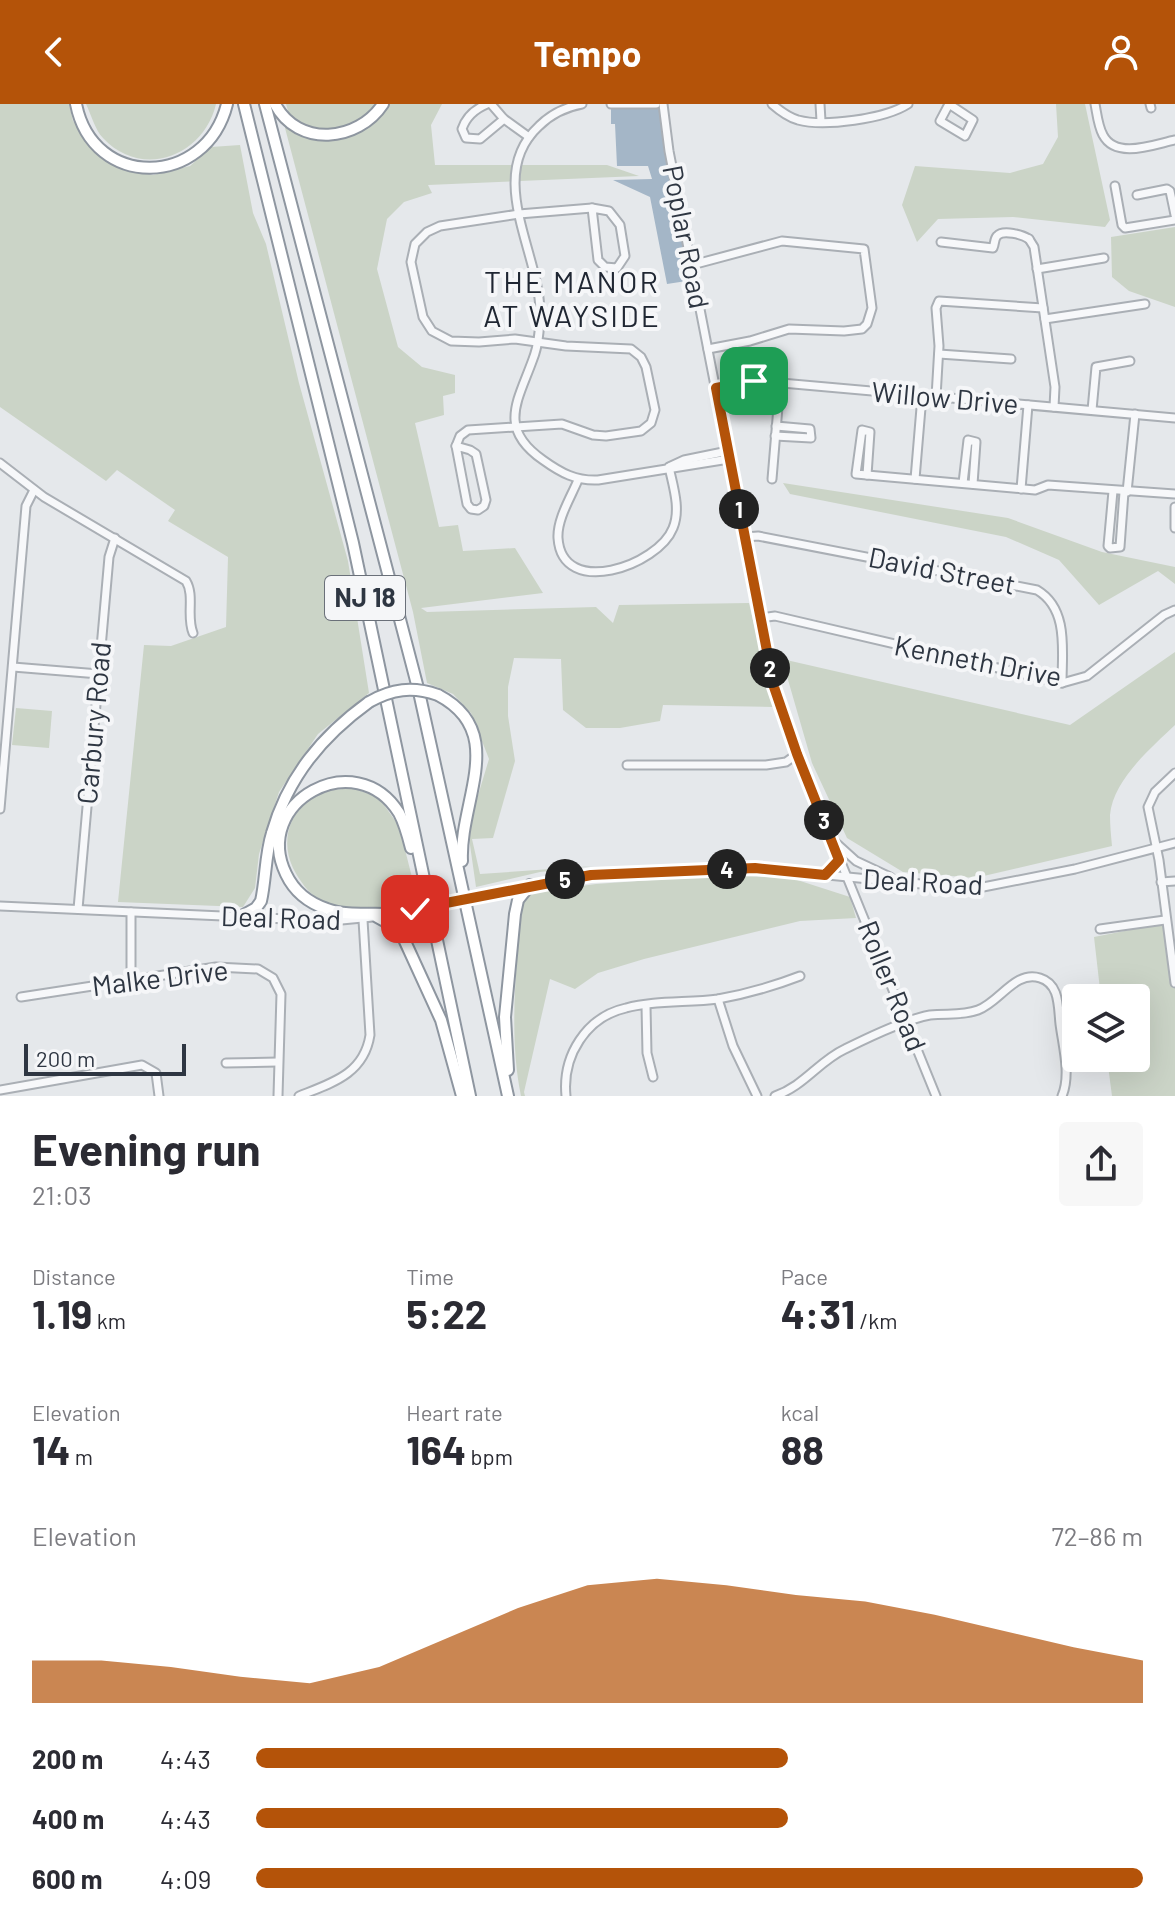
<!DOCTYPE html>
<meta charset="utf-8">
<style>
body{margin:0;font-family:Barlow,sans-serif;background:#f7f7f7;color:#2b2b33;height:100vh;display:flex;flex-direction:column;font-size:30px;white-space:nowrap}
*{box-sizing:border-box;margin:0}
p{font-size:26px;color:#7c7c81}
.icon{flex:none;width:44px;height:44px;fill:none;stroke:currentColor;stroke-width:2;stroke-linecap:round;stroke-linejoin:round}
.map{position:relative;height:992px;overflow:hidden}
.details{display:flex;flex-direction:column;background:#fff;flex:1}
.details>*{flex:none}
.tools{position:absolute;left:1062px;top:880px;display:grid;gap:16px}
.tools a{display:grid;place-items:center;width:88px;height:88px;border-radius:8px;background:#fff;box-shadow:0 8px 32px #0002;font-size:40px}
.scale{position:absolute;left:24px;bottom:20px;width:162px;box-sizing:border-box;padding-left:8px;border:4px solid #2e3642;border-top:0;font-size:22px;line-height:28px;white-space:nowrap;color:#2e3642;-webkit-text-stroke:6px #f5f6f8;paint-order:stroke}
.pin{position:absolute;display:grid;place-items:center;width:68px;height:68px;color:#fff;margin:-34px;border-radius:16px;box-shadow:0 4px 12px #0006}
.km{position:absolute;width:40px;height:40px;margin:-20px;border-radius:50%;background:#222;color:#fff;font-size:22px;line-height:40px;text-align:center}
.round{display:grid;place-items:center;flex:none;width:84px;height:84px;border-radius:8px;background:#f7f7f7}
.summary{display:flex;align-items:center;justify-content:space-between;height:136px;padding:0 32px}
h1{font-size:44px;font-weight:700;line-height:60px}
.stats{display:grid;grid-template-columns:repeat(3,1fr);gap:12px;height:136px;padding:8px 32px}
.stats div{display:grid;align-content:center}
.stats b{font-size:40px;font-weight:700}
.stats small{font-size:22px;font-weight:400}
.stats p{font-size:22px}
.chart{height:224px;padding:16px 32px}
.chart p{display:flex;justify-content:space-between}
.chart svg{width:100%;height:144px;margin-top:8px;fill:#b45309;opacity:.7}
ul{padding:0 32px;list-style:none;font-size:26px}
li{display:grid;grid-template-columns:128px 96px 1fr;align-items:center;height:60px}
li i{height:20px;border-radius:10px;background:#b45309}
header{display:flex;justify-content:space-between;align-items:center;height:104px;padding:0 32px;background:#b45309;color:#fff;font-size:36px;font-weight:700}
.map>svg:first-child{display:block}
</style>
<header><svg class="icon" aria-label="back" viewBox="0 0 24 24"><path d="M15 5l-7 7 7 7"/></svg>Tempo<svg class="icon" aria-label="person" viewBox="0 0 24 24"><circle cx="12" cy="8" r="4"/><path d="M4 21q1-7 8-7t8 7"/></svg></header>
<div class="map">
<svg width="1175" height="992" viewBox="0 0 1175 992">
<rect width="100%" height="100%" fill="#e5e8eb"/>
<g fill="#cbd4c7">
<polygon points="0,0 69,0 73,17 93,42 117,62 153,71 190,62 211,43 240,41 253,109 266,140 299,279 348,457 369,589 318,630 279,688 259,750 255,784 243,803 118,798 144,541 171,542 226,523 228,453 168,417 175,406 117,366 106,377 0,303"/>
<path d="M86,0H216C204,52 142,76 103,34C95,26 91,10 86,0Z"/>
<polygon points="286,0 442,0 431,21 435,61 607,61 639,72 428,81 432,89 404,98 387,115 377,165 398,243 422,263 455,271 455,289 443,292 444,311 415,319 439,423 458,421 463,447 515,444 543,489 421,504 427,508 596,503 613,519 619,501 749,499 773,603 663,601 660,617 620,624 586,624 563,606 561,555 514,554 508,583 508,612 515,657 493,734 472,735 480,770 594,762 540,768 476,783 469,734 476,698 489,655 471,609 453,590 427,579 413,508 285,24 288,7"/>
<polygon points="1056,0 1085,0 1110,116 1105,123 1013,113 938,115 917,138 902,101 915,62 1010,69 1043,60 1058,33"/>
<polygon points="1175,123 1175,203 1129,187 1112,173 1111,133"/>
<polygon points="783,379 1008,414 1102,448 1175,463 1175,480 1158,467 1099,501 1059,456 1006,433 790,390"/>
<path d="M1175,548V621C1151,644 1113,676 1110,711C1110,721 1111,732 1112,742L975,774L903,768L847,734L812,659L782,555L1070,621Z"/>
<polygon points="16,604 52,607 49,644 12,641"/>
<path d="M353,684L379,694L399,722L418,797C388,802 349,813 321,797C309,790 299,776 293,764C278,731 293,698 329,687C336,685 346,685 353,684Z"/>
<path d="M722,771L791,774L850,793L856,814L800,817L644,855L598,869L575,885L550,875L524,988L525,992H521C508,928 517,861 522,796L528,789L596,780Z"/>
<polygon points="1165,819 1175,868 1175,992 1112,992 1107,954 1136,954 1136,894 1101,894 1094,833"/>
</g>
<polygon fill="#a4b6c7" points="611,0 666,0 693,176 667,180 650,93 613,76 652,75 648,62 617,62 615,20 611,20"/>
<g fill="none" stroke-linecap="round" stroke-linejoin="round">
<defs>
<g id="minor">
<path d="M487,0C475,5 466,13 462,25L466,34L480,35L504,15"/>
<polyline points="491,0 504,15 529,33"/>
<path d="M582,0C566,3 551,10 539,22C485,72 539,148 540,207C540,223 539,240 533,255C518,297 497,324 543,356C561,369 576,377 598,376L729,355"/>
<polyline points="611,0 656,0"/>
<polyline points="663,0 669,47 774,583 797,650 936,992"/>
<path d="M772,0C780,7 788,13 798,16C824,23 885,15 908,0"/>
<polyline points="820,0 821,17"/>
<polygon points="949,0 973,16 965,32 940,17"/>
<path d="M1095,0C1097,10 1098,22 1103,31C1116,56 1155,40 1175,36"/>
<polyline points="1150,0 1151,4"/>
<polyline points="1115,82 1122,121 1125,124 1175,116"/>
<polyline points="1137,91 1167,85 1170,87 1175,111"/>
<polygon points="592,104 609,107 620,121 625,152 617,164 605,163 598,156"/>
<polyline points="1029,135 1034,143 1055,283 1054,303"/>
<path d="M941,138L993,144C995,140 994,135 997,132C1003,125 1023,131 1029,135"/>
<polyline points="692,161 782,137 864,145 872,204 867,220 862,225 844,227 789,225 750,237 708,245"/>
<polyline points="1037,165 1104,154"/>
<polyline points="1045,215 1145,200"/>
<polyline points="939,250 1011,255"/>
<polyline points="716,284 759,277 1175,314"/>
<polyline points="936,293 939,242 936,204 939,197 1043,204"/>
<polyline points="1092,306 1096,263 1130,257"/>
<polygon points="862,326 870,328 867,371 856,370"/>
<polyline points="775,332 811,334 810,325 776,322"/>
<polyline points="456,342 460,332 468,326 562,320 593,331 606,332 641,327 651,319 655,306 646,263 641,253 631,245 566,242 515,235 479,238 451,237 432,227 423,213 411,158 415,140 427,128 440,122 519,110 592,104"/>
<polygon points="456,342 470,346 476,350 486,396 484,402 478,406 471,405 467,400"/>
<path d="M0,359L44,393L186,477C195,492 186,512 193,529"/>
<polyline points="671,362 684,356 728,347"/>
<polyline points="867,371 1035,386 1048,381 1175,390"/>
<polyline points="772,375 780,279"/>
<polyline points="915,375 922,292"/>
<path d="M578,376C571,393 557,415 558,434C562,495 658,462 673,424C681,405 673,382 669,363"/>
<polyline points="963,379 968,336 976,338 973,380"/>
<polyline points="1021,385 1028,301"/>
<polyline points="1113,387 1108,442 1110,444 1120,443 1124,388"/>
<polyline points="1127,388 1135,310"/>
<polyline points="1175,403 1175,424"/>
<path d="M745,433L758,432L1037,486C1069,505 1062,547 1062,579"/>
<polyline points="760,514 775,512 1062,579 1087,572 1164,511 1175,506"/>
<polyline points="13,563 99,570"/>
<polyline points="627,661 766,661 786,658 797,650"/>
<polyline points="1175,669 1155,688 1148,703 1159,756 1175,879"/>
<polyline points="0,705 26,402 34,386"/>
<polyline points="835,738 856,757 890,773 896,779"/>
<polyline points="1161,778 1175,777"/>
<polyline points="481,792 591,771 755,764 973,785 1075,765 1175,739"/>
<polyline points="0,802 331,817 373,813"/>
<polyline points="78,805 109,453 115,434"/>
<polyline points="386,811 415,805"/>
<polyline points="1100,825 1165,816"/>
<polyline points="131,875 131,808"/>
<polyline points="21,893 216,863 258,865 273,874 281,890 278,992"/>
<polyline points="718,895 733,942 757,992"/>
<polyline points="646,902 647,949 653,973"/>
<polyline points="226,959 278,958"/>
<polyline points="0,986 142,961 156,969 159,992"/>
<path d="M299,992C332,979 364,970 370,931L363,816"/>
<path d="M566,992C562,952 586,913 626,904C655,896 688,899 718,895C746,890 774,882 800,872"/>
<path d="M775,992C804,982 819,957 845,945C867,934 908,915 930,911C947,909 962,912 978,906C1000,898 1015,866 1040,874C1060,880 1058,903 1060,920C1063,943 1071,971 1062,992"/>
</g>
<g id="highway">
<path d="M76,0C93,86 206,84 227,0"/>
<polyline points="244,0 353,439 470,992"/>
<polyline points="265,0 419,588 508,992"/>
<path d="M275,0C298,44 358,38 383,0"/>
<path d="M438,591C509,628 459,697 462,757"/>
<path d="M388,810C368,809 346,812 327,805C309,799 294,787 286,770C251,698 356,640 399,709C405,720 408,732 411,744"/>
<path d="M240,813L256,804L261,797C266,775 265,751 272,729C288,673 322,632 369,598"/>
<polyline points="377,813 395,823 403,833 441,916 462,992"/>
<polyline points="508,966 505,913 515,810 518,796 530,781"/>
</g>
</defs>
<use href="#minor" stroke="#aaafb5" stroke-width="11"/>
<use href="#highway" stroke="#8e96a0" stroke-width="14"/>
<use href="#minor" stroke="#f7f8fa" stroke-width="7"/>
<use href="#highway" stroke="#fff" stroke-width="10"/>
<defs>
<polyline id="minor-bridge" points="415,805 481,792"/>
<path id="highway-bridge" d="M369,598C392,585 412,582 438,591"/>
</defs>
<use href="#minor-bridge" stroke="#aaafb5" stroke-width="11" stroke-linecap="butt"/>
<use href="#highway-bridge" stroke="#8e96a0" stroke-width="14" stroke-linecap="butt"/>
<use href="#minor-bridge" stroke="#f7f8fa" stroke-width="7"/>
<use href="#highway-bridge" stroke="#fff" stroke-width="10"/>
</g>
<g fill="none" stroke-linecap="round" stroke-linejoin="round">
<defs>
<polyline id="route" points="415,805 591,771 755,764 825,771 839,756 797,650 774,583 716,284 754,277"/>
</defs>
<use href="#route" stroke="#fff" stroke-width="16"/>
<use href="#route" stroke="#b45309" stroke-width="10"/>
</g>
<g text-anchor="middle" stroke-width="8" stroke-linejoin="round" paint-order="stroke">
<rect fill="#f5f6f8" stroke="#6a7079" stroke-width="2" x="325" y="472" width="80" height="44" rx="6"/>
<g font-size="26" font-weight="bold" fill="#2e3642">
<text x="365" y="503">NJ 18</text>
</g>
<g font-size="28" fill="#2e3642" stroke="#f5f6f8">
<text transform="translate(686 133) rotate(79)" y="10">Poplar Road</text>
<text transform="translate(945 294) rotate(5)" y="10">Willow Drive</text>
<text transform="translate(942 467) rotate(11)" y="10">David Street</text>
<text transform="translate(978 557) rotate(11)" y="10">Kenneth Drive</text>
<text transform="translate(94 619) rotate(-85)" y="10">Carbury Road</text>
<text transform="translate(923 778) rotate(3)" y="10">Deal Road</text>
<text transform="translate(281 814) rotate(2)" y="10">Deal Road</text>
<text transform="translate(160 874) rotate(-7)" y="10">Malke Drive</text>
<text transform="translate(892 882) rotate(68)" y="10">Roller Road</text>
</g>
<g font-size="30" letter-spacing="2" fill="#202733" stroke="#f5f6f8">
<text x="572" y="189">THE MANOR<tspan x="572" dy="34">AT WAYSIDE</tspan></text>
</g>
</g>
</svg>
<div class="tools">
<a><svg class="icon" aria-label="layers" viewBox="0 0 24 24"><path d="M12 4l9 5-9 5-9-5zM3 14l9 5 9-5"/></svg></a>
</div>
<div class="scale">200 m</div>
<div class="pin" style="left:754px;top:277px;background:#1e9e55"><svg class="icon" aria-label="arrive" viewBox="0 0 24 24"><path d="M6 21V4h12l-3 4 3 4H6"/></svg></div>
<div class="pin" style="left:415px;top:805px;background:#d93025"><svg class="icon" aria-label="check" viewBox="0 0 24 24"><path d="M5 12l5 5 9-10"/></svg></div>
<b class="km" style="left:739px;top:405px">1</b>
<b class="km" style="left:770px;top:564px">2</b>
<b class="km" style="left:824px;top:716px">3</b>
<b class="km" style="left:727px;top:765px">4</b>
<b class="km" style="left:565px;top:775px">5</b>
</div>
<section class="details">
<div class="summary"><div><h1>Evening run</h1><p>21:03</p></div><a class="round"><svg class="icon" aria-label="share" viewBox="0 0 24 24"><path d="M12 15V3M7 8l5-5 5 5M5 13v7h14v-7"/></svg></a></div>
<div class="stats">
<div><p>Distance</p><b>1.19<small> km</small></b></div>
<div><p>Time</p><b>5:22</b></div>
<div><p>Pace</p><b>4:31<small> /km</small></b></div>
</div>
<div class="stats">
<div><p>Elevation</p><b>14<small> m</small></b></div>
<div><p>Heart rate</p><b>164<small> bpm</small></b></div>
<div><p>kcal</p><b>88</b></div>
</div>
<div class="chart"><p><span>Elevation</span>72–86 m</p>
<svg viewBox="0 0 160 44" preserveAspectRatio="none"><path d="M0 44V31L10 31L20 33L30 36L40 38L50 33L60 24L70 15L80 8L90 6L100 8L110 11L120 13L130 17L140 22L150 27L160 31V44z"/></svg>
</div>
<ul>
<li><b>200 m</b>4:43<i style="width:60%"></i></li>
<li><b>400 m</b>4:43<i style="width:60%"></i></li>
<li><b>600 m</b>4:09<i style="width:100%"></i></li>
</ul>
</section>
